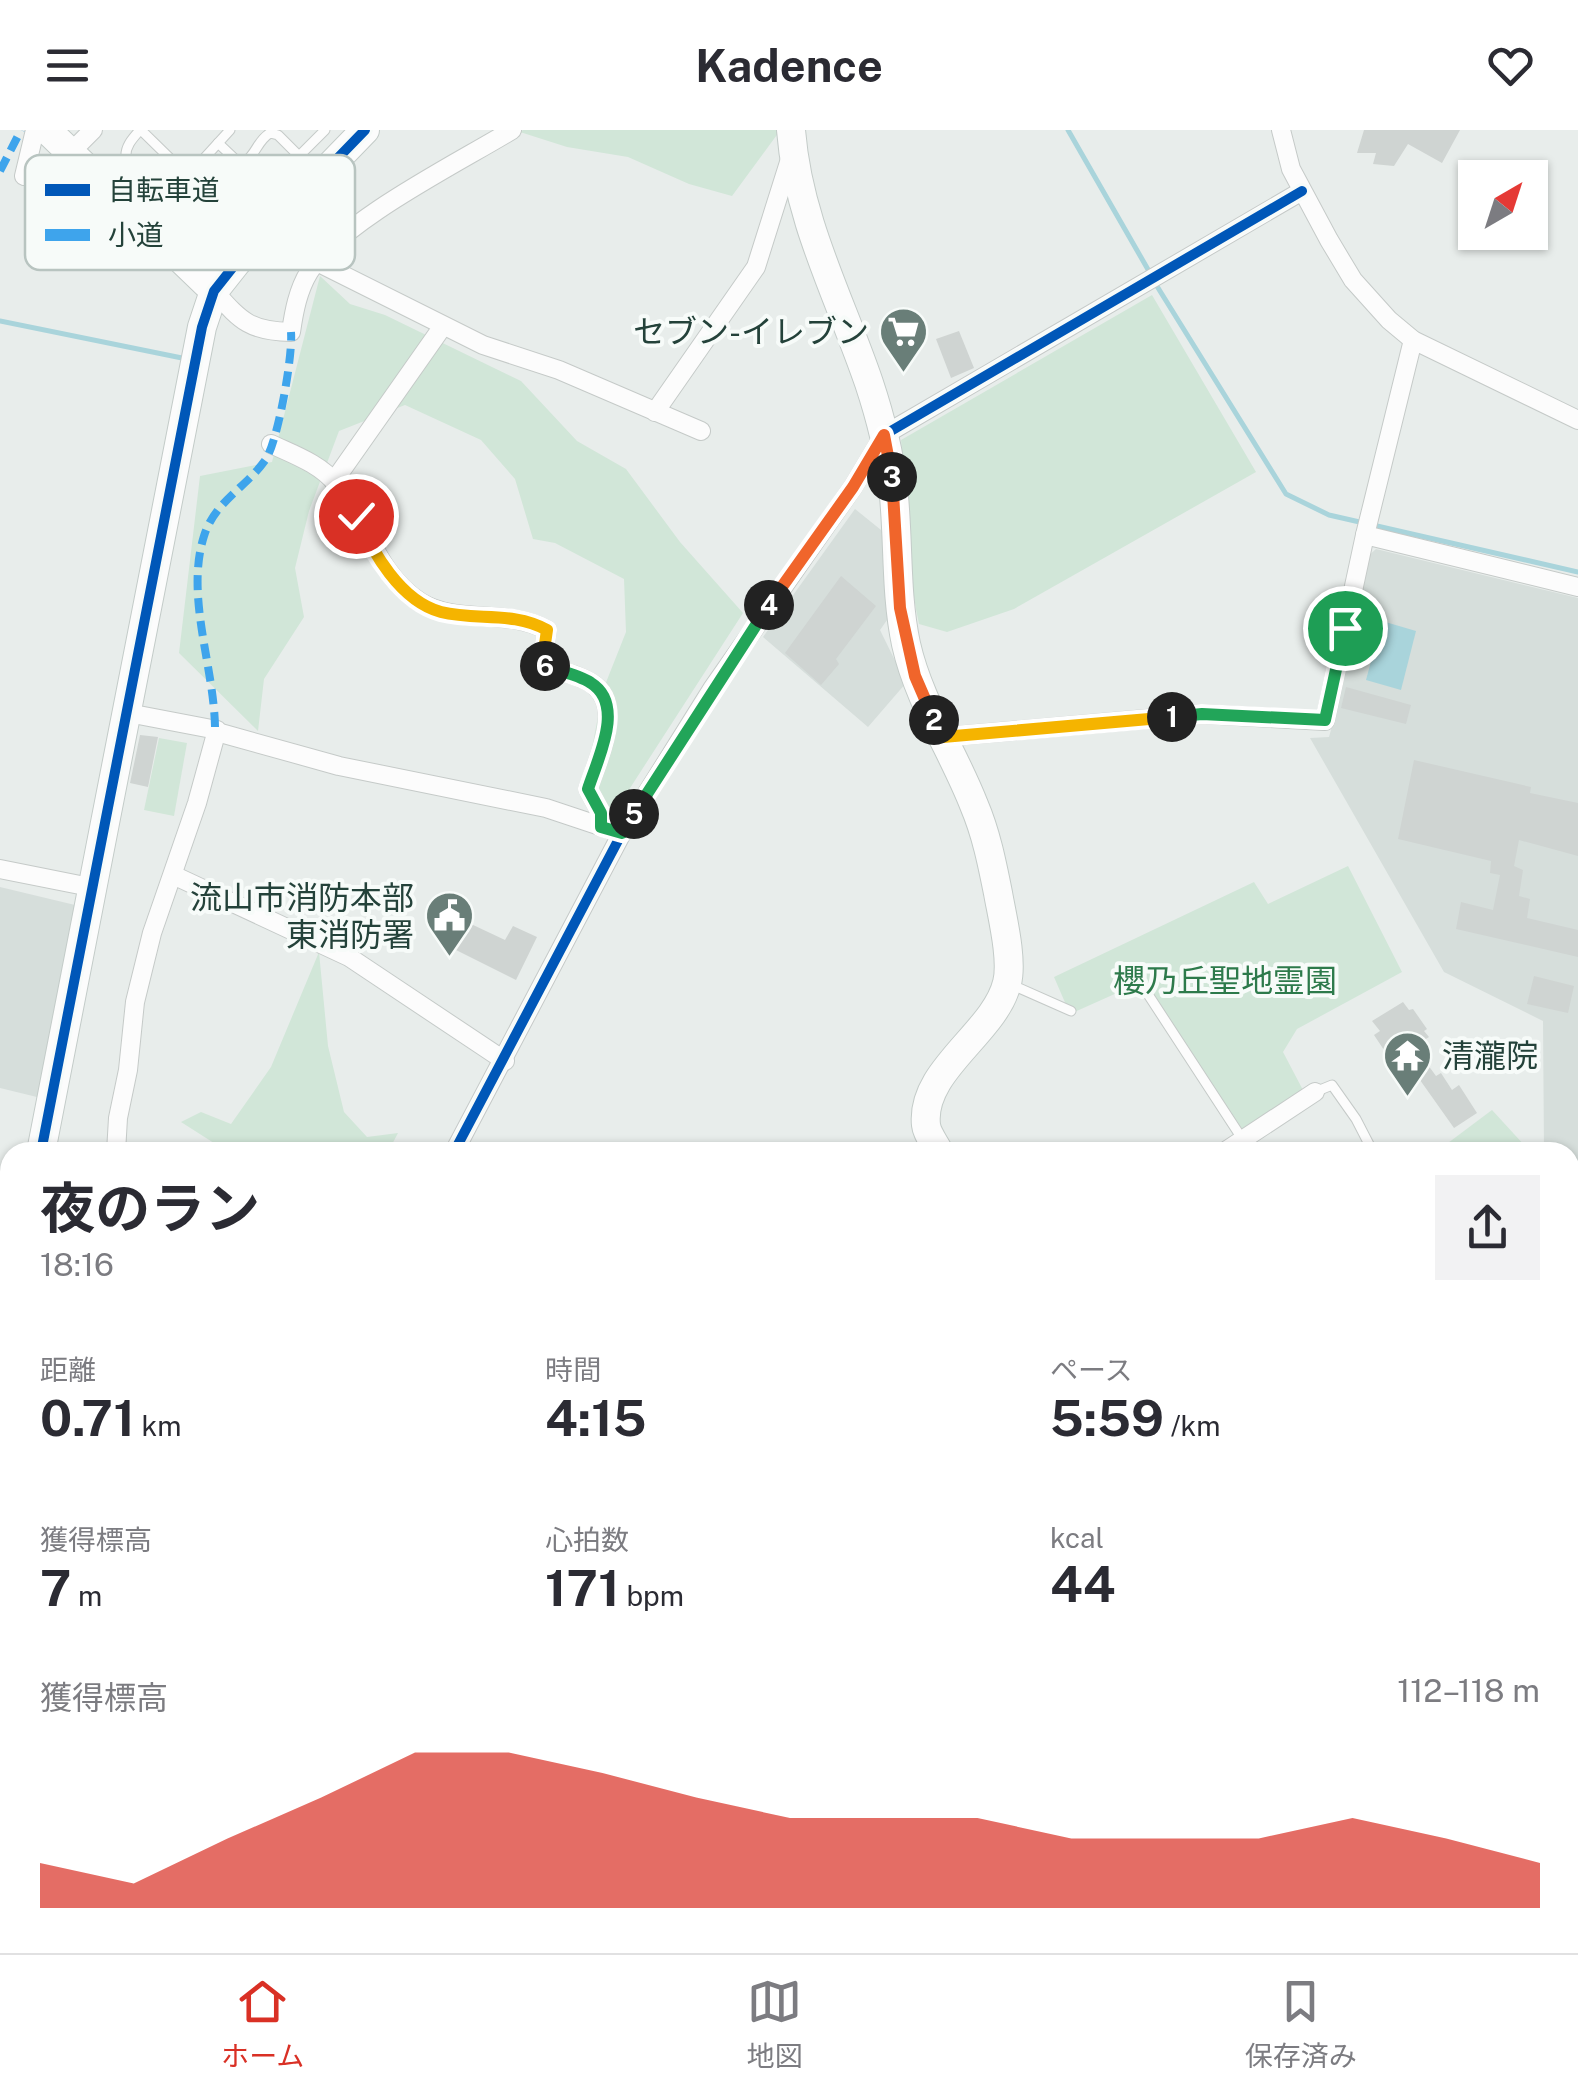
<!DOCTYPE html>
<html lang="ja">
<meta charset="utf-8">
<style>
body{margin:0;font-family:"Public Sans","Noto Sans JP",sans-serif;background:#f2f2f3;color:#2b2b33;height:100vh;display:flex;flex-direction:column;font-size:38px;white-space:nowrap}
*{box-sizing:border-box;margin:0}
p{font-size:32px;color:#7c7c81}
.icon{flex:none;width:55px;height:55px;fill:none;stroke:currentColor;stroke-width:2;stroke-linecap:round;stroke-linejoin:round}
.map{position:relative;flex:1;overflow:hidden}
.drawer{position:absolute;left:0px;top:1012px;width:1580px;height:812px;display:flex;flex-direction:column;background:#fff;border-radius:30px 30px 0 0;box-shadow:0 2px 8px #0004}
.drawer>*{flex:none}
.needle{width:65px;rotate:39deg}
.controls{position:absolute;left:1458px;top:30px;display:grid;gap:20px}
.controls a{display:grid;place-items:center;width:90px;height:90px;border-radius:0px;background:#fff;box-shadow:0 2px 8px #0004;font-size:50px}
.pin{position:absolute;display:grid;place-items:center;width:85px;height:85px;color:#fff;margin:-42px;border:5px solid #fff;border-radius:50%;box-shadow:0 2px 10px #0007}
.km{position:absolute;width:50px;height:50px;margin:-25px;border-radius:50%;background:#222;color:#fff;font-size:28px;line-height:50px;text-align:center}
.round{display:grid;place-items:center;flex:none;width:105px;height:105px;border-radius:0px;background:#f2f2f3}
.overview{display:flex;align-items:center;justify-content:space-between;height:170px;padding:0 40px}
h1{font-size:55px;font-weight:700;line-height:75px}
.stats{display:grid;grid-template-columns:repeat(3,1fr);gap:15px;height:170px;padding:10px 40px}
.stats div{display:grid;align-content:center}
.stats b{font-size:50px;font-weight:700}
.stats small{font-size:28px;font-weight:400}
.stats p{font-size:28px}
.chart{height:280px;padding:20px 40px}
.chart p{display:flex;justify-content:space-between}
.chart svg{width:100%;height:180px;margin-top:10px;fill:#d93025;opacity:.7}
header{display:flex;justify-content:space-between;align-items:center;height:130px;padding:0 40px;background:#fff;font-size:45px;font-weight:700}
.tabs{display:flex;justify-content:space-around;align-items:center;height:140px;border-top:2px solid #e1e1e2;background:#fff;font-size:28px;color:#7c7c81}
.tabs a{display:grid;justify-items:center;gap:5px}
.tabs .active{color:#d93025}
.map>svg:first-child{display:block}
</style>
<header><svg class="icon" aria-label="menu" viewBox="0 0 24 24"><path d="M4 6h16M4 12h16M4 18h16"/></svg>Kadence<svg class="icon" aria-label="heart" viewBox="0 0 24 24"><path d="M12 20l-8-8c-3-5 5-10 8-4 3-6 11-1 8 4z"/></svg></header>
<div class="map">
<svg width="1578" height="1823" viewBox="0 0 1578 1823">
<rect width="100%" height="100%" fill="#e8edeb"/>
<g fill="#d6dedb">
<polygon points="855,379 886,404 892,483 880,500 906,553 868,597 763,507"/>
<polygon points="1376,419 1578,468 1578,1279 1570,1274 1570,1022 1544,1022 1543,891 1444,842 1310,608 1329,607 1341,564 1338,556 1359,475 1355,470 1366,428"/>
<polygon points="0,757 75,775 41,968 0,958"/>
</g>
<g fill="#d1e6d8">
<polygon points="523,0 779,0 779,2 732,66 689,54 628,27 567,17 520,2"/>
<polygon points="320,146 350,174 385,185 521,251 577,311 626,339 680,412 743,483 612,686 586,650 603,560 626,502 624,449 555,413 533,409 515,349 481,310 405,275 339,301 309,381 295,438 304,487 264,549 258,601 179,523 200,346 272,332"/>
<path d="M1152,165L1256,342L1014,479L947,502L919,494C906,433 907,372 901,310Z"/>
<polygon points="159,608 187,613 174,686 144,680"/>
<polygon points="1348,736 1402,842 1297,899 1283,922 1304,962 1234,1006 1137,854 1070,884 1054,847 1254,752 1268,774"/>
<polygon points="319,822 328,916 344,982 367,1007 398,1003 388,1022 228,1022 181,992 201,982 231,994 271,937"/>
<polygon points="1492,980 1525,1016 1517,1022 1436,1022"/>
<polygon points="1570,1292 1578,1296 1578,1386 1570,1385"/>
<polygon points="0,1389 10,1395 10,1529 0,1517"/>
<polygon points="29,1815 95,1815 93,1823 32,1823"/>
</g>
<polygon fill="#a9d4db" points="1382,491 1416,501 1401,560 1366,550"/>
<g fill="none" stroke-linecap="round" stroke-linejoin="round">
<g stroke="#a9d4db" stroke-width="5">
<polyline points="1068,0 1150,143"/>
<polyline points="1155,153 1286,364 1329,385 1578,442"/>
<polyline points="0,191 182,228"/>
</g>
</g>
<g fill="#cfd4d2">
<polygon points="1364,0 1460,0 1442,33 1408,14 1394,36 1373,34 1376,23 1357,23"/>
<polygon points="959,201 974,238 951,248 936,209"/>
<polygon points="841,446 876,476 836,529 839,534 821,555 785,523"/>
<polygon points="1346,557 1411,575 1406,594 1341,578"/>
<polygon points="140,605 158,607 148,657 130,653"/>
<polygon points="1414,630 1531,657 1530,663 1578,673 1578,726 1519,710 1514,736 1523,740 1519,766 1530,769 1527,788 1578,800 1578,827 1456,799 1461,772 1493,780 1500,745 1490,743 1491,731 1398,709"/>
<polygon points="454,786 505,810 513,796 537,807 516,850 440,812"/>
<polygon points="1534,846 1574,856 1568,883 1527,874"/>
<polygon points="1403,872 1409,880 1413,879 1427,899 1424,901 1429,907 1421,912 1426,920 1420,924 1436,946 1441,943 1452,960 1459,955 1477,983 1454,998 1403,926 1400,928 1395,922 1388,926 1374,905 1380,901 1372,891"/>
</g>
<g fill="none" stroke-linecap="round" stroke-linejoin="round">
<defs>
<g id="lane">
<path d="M140,0C133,8 125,16 126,27C129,47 181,88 197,103C213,104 222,102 234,91L325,0"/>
<polyline points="141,0 234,91"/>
<path d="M218,13L237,31L245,32C257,23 257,11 270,3L278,5L299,26"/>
<polyline points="188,46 230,0"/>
<polyline points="1138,849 1243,1010"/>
<polyline points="1010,854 1071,881"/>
<polyline points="1315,962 1332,955 1356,989 1373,1022"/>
</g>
<g id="street">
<polyline points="1281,0 1291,39 1329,110 1353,150 1389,190 1413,210 1578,290"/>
<polyline points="70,23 93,0"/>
<polyline points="24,46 35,0"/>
<polyline points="317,132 483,215 559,240 701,301"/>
<path d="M214,161C241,191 249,201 291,202C294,181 298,160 309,142C341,91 458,33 512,0"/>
<polyline points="655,282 756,137 791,26"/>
<path d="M271,314C292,324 321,334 336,354C367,392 376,444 420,472C458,495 507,478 547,500L542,535C558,541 581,545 594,555C624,578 597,631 588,659L601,683V697"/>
<polyline points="334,351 443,196"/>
<polyline points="1365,405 1578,457"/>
<polyline points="217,602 339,636 546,678 609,699"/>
<polyline points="943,607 1202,584 1325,591 1365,405 1413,210"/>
<polyline points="0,739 95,758"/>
<polyline points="173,745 349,827 505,931"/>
<polyline points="116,1022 118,988 128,940 135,872 152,803 197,673 217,600 128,583"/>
<polyline points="454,1022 622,703 712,559 853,357 884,305 1302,61"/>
<polyline points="1224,1022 1315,962"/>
<polyline points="1570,1439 1578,1423"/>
<polyline points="1570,1593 1578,1595"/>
<polyline points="357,1815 375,1823"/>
<polyline points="106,1823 107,1815"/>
<polyline points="243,1823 249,1815"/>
<polyline points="395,1823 396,1815"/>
<polyline points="902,1823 910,1815"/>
<polyline points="1236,1823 1236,1815"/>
</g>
<g id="secondary">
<polyline points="47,0 214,161"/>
<path d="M791,0C798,91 840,168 869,253C880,286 889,321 893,356C899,409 895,462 906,514C919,572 953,621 974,675C986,703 992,733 998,763C1002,786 1013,830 1007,853C995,903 920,940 926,995C927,1004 935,1014 939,1022"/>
<path d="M41,1022C95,747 147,472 202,197L214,161L237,132L365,0"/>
<polyline points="0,1233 10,1183"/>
<polyline points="1440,1823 1441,1815"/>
</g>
</defs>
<use href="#lane" stroke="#c5cac8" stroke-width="11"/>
<use href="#street" stroke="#c5cac8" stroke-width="20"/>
<use href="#secondary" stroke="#c3cbc8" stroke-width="30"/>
<use href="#lane" stroke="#fcfcfc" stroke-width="9"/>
<use href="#street" stroke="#fcfcfc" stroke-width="18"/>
<use href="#secondary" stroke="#fcfcfc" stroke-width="28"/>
<g stroke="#3ea4ec" stroke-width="8" stroke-dasharray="15 8" stroke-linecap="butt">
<polyline points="0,41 21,0"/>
<path d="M215,597C214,536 185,466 204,406C215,371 246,358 266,329C278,310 293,226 291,202"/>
</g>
<defs>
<g id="cycleway">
<path d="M41,1022C95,747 147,472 202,197L214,161L237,132L365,0"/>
<polyline points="454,1022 622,703 712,559 853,357 884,305 1302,61"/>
</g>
</defs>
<use href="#cycleway" stroke="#f7fbf9" stroke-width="16"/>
<use href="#cycleway" stroke="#0057b8" stroke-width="10"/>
</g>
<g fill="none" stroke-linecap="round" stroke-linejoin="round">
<defs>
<polyline id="split-1" points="1172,587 1202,584 1325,590 1345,498"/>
<polyline id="split-2" points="934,590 943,607 1172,587"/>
<polyline id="split-3" points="892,347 900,478 915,546 934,590"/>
<polyline id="split-4" points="769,475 853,357 884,305 892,347"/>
<polyline id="split-5" points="634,684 769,475"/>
<path id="split-6" d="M545,536C560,541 579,545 591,553C626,575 597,630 588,659L601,683V697L622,703L634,684"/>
<path id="split-7" d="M356,386C373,422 400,471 441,482C477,491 513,481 547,500L542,535L545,536"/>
</defs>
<use href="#split-1" stroke="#fff" stroke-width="20"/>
<use href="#split-2" stroke="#fff" stroke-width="20"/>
<use href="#split-3" stroke="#fff" stroke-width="20"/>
<use href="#split-4" stroke="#fff" stroke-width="20"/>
<use href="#split-5" stroke="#fff" stroke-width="20"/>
<use href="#split-6" stroke="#fff" stroke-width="20"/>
<use href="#split-7" stroke="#fff" stroke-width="20"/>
<use href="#split-1" stroke="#22a559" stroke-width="12"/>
<use href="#split-2" stroke="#f5b400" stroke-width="12"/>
<use href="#split-3" stroke="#f0652b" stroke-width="12"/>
<use href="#split-4" stroke="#f0652b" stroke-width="12"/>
<use href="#split-5" stroke="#22a559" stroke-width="12"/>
<use href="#split-6" stroke="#22a559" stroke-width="12"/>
<use href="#split-7" stroke="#f5b400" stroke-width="12"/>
</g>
<defs>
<symbol id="supermarket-pin" viewBox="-11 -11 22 30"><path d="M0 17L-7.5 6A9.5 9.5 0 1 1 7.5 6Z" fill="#697e78" stroke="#f7fbf9"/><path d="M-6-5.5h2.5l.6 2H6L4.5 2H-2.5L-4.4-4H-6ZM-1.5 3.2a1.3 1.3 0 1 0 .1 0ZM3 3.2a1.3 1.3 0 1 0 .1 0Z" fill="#fff"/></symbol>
<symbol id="civic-pin" viewBox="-11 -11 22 30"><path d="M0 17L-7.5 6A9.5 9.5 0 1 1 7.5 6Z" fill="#697e78" stroke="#f7fbf9"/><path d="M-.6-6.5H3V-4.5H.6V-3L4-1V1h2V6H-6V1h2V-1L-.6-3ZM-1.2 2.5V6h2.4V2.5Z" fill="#fff"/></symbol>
<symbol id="temple-pin" viewBox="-11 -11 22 30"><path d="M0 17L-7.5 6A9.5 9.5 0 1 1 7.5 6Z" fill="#697e78" stroke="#f7fbf9"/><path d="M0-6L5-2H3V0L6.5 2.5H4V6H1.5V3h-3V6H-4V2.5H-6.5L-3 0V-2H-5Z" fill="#fff"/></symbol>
</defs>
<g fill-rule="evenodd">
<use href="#supermarket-pin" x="876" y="174" width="55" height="75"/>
<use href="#civic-pin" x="422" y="758" width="55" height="75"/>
<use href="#temple-pin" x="1380" y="898" width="55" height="75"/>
</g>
<g text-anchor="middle" stroke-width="8" stroke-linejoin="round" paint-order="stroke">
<g font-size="32" fill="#24423a" stroke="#f7fbf9" text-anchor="end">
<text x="869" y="213">セブン-イレブン</text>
<text x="414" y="779">流山市消防本部<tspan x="414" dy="37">東消防署</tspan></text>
<text x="1442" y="937" text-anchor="start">清瀧院</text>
</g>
<g font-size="32" fill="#2d7a4b" stroke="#f7fbf9">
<text x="1225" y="862">櫻乃丘聖地霊園</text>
</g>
</g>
<rect x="25" y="25" width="330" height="115" rx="15" fill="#f7fbf9" stroke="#b8c4c0" stroke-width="2.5"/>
<rect x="45" y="54" width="45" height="12" fill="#0057b8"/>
<rect x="45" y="99" width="45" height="12" fill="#3ea4ec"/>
<g font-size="28" fill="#24423a">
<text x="108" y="70">自転車道</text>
<text x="108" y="115">小道</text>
</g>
</svg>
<div class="controls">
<a><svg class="needle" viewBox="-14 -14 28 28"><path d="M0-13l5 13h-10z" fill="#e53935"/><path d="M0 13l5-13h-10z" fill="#7c7c81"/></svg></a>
</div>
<div class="pin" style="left:1345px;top:498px;background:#1e9e55"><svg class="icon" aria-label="arrive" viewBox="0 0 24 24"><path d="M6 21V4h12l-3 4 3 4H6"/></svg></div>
<div class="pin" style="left:356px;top:386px;background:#d93025"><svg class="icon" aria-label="check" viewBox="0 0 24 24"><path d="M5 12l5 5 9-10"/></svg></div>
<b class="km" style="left:1172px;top:587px">1</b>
<b class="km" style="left:934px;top:590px">2</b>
<b class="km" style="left:892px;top:347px">3</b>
<b class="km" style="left:769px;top:475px">4</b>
<b class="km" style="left:634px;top:684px">5</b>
<b class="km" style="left:545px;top:536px">6</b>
<section class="drawer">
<div class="overview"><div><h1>夜のラン</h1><p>18:16</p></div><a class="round"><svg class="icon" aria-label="share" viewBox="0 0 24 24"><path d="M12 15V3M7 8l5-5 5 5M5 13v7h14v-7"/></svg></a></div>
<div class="stats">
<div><p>距離</p><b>0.71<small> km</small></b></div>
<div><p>時間</p><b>4:15</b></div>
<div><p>ペース</p><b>5:59<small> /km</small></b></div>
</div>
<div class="stats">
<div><p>獲得標高</p><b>7<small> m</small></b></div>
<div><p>心拍数</p><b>171<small> bpm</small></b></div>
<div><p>kcal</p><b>44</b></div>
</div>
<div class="chart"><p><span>獲得標高</span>112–118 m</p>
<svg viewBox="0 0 160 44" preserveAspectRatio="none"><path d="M0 44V33L10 38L20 27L30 17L40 6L50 6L60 11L70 17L80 22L90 22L100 22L110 27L120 27L130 27L140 22L150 27L160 33V44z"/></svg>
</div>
</section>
</div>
<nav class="tabs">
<a class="active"><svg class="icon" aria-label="home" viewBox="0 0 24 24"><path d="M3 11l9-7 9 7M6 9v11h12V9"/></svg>ホーム</a>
<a><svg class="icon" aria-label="map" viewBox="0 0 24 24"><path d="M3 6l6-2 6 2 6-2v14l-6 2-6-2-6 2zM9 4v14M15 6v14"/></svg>地図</a>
<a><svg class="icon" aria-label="saved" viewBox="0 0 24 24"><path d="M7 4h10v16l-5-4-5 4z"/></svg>保存済み</a>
</nav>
